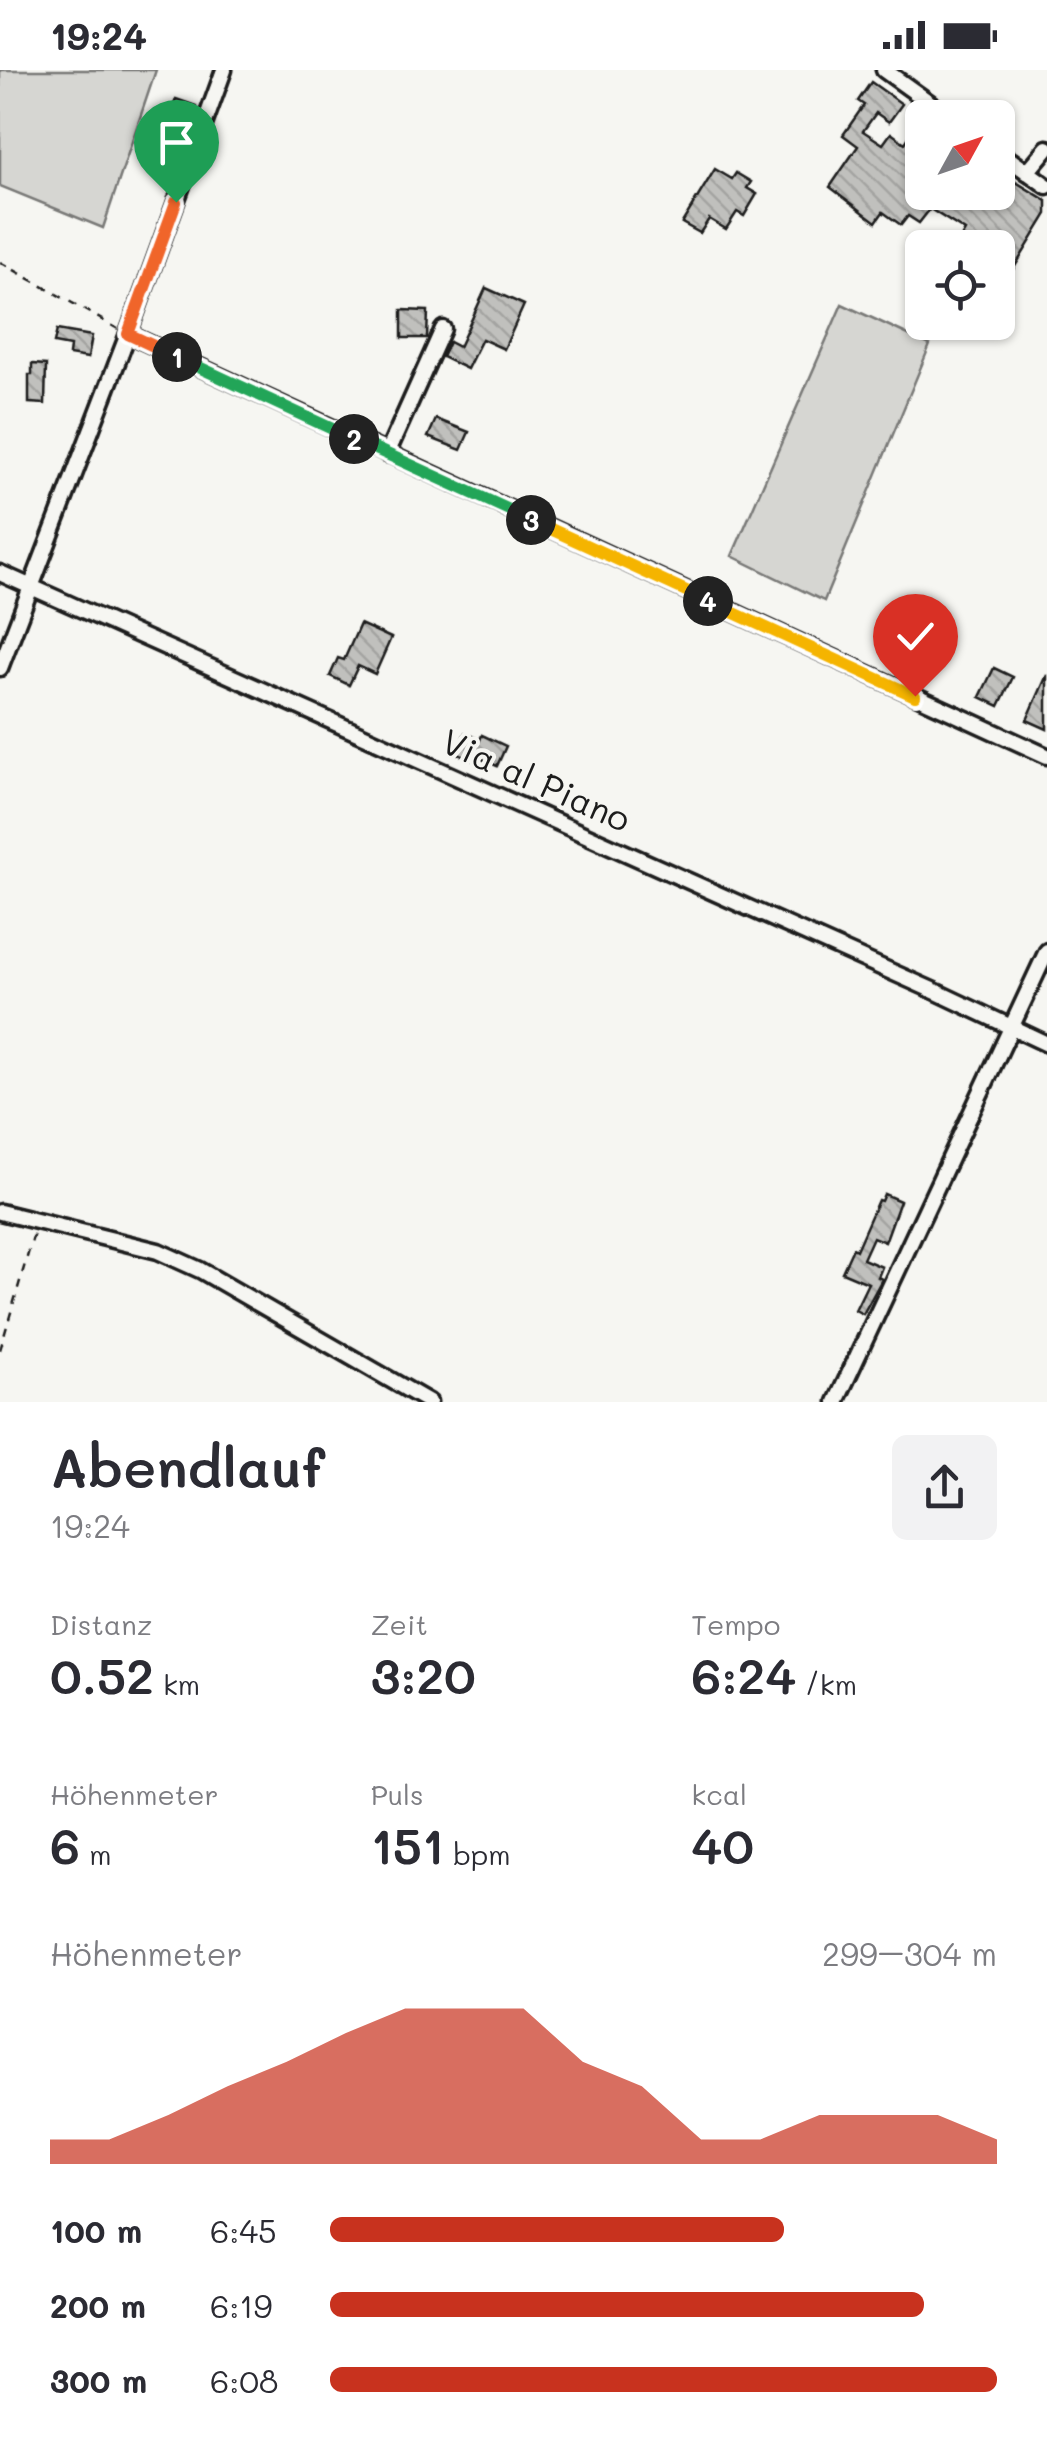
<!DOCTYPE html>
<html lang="de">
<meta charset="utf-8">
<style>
body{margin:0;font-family:Mali,sans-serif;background:#f2f2f3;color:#2b2b33;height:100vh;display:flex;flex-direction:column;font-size:38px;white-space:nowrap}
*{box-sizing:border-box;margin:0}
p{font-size:32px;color:#7c7c81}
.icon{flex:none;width:55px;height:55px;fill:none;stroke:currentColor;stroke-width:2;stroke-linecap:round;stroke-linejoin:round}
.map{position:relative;height:1332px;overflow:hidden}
.sheet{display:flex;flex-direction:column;background:#fff;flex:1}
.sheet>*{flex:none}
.needle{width:65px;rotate:50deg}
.fabs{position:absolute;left:905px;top:30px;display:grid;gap:20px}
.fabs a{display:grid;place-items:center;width:110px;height:110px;border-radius:15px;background:#fff;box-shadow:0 2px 8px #0004;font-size:50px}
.pin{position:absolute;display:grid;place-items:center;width:85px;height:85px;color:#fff;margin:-102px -42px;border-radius:50% 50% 50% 0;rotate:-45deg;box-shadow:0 0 10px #0007}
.pin .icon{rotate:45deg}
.km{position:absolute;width:50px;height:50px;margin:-25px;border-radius:50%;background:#222;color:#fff;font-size:28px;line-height:50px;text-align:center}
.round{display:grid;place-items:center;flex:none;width:105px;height:105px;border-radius:15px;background:#f2f2f3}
.headline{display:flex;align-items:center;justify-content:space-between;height:170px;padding:0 50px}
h1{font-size:55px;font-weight:600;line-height:75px}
.metrics{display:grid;grid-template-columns:repeat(3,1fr);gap:15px;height:170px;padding:10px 50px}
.metrics div{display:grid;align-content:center}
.metrics b{font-size:50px;font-weight:600}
.metrics small{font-size:28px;font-weight:400}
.metrics p{font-size:28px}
.chart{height:280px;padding:20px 50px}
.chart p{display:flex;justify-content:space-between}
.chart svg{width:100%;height:180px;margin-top:10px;fill:#c8321e;opacity:.7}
ul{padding:0 50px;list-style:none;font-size:32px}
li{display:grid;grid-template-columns:160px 120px 1fr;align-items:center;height:75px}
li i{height:25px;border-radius:12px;background:#c8321e}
.status{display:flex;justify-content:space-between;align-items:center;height:70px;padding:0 50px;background:#fff;direction:ltr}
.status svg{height:28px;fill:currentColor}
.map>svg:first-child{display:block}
</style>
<div class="status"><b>19:24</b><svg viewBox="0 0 49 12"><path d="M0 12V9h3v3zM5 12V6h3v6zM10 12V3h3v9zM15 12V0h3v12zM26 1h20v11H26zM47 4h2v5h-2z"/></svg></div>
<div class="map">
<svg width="1047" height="1332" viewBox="0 0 1047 1332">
<defs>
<pattern id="building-back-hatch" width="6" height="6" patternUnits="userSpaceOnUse" patternTransform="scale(2.5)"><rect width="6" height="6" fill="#c0c0bd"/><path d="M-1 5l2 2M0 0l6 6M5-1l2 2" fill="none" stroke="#a4a4a2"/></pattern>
</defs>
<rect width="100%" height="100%" fill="#f6f6f2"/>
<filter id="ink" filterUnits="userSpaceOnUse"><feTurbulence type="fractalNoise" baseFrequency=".01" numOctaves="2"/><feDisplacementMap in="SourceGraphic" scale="20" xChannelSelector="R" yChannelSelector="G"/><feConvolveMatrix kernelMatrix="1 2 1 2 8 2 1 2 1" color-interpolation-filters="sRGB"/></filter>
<g filter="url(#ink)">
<g fill="#d6d6d2" stroke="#797977" stroke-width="2.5">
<polygon points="0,0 156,0 103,158 0,116"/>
<polygon points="842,234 930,275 824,531 732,486"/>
</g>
<g fill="url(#building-back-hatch)" stroke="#1c1c1c" stroke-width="2.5">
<polygon points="871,12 902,34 889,52 876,43 863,61 883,74 891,63 905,73 922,47 922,122 998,122 998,101 1047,131 1047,144 1014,198 998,188 998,178 981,178 962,166 965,161 930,139 919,153 908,146 901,155 883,142 876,152 830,117 858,76 843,65 864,35 858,31"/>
<polygon points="176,29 196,36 170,106 150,100"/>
<polygon points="715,99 732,109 736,103 751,112 747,118 757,124 744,146 737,142 726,159 709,149 700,163 682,153"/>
<polygon points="486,218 524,235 504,279 482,269 467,299 442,287 449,272 459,277"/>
<polygon points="402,240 428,241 427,268 402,268"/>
<polygon points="57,260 92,266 88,288 69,285 70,276 54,273"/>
<polygon points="32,294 46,295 45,334 29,333 29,305 32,305"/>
<polygon points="436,349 469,362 461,380 428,367"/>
<polygon points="360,554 391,568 375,604 358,596 349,615 330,606 338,588 344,590"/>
<polygon points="994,598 1013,607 999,636 980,627"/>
<polygon points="1047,605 1047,659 1027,650"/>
<polygon points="465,663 480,670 482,665 506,676 497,696 474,685 472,690 456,683"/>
<polygon points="884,1124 900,1131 885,1172 873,1167 863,1189 882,1197 878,1207 882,1209 863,1244 855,1240 868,1213 842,1202 853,1178 856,1180 878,1130 881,1131"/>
</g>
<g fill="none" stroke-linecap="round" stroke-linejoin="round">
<defs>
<g id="minor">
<polyline points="884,0 951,48"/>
<polyline points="998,81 1047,116"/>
<polyline points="1027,102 1047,78"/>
<polyline points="128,264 1047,686"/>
<polyline points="387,384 443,259"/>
<polyline points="0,503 939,923 1047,974"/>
<polyline points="0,598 128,264 224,0"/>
<polyline points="0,1142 158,1181 200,1200 429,1332"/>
<polyline points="836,1332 1047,881"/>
</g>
</defs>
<use href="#minor" stroke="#1c1c1c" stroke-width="21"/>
<g stroke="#1c1c1c" stroke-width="2.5" stroke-dasharray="8 8" stroke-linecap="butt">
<polyline points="0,192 118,259"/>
<polyline points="0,1280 34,1163"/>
</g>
<use href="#minor" stroke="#f6f6f2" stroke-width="14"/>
</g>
</g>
<g fill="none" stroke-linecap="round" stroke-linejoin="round" filter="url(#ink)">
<defs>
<polyline id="split-1" points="176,132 128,264 177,287"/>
<polyline id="split-2" points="177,287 354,369"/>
<polyline id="split-3" points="354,369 531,450"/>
<polyline id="split-4" points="531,450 708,531"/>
<polyline id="split-5" points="708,531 915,626"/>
</defs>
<use href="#split-1" stroke="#fff" stroke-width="20"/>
<use href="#split-2" stroke="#fff" stroke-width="20"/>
<use href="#split-3" stroke="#fff" stroke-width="20"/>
<use href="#split-4" stroke="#fff" stroke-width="20"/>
<use href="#split-5" stroke="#fff" stroke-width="20"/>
<use href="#split-1" stroke="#f0652b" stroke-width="12"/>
<use href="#split-2" stroke="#22a559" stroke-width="12"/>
<use href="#split-3" stroke="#22a559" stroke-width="12"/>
<use href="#split-4" stroke="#f5b400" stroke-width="12"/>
<use href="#split-5" stroke="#f5b400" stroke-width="12"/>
</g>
<g text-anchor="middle" stroke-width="8" stroke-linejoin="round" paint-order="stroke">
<g font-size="35" fill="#1c1c1c" stroke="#f6f6f2">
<text transform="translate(536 711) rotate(24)" y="12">Via al Piano</text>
</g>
</g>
</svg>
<div class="fabs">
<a><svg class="needle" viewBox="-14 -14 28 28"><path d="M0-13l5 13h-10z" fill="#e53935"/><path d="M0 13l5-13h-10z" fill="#7c7c81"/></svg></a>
<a><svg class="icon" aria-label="locate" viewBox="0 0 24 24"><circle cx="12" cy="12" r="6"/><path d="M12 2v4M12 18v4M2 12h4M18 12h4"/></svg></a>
</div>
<div class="pin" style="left:176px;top:132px;background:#1e9e55"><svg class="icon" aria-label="arrive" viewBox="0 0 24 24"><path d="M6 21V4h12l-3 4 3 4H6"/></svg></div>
<div class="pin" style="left:915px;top:626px;background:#d93025"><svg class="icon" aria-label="check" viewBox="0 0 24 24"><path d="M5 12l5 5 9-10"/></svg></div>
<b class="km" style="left:177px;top:287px">1</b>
<b class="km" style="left:354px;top:369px">2</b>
<b class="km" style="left:531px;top:450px">3</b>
<b class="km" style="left:708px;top:531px">4</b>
</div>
<section class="sheet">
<div class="headline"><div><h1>Abendlauf</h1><p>19:24</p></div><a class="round"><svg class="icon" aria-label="share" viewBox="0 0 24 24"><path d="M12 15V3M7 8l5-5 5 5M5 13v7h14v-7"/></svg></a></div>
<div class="metrics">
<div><p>Distanz</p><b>0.52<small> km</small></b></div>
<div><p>Zeit</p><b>3:20</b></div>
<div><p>Tempo</p><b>6:24<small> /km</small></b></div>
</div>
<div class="metrics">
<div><p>Höhenmeter</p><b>6<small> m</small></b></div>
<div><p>Puls</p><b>151<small> bpm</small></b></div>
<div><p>kcal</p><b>40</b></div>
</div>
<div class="chart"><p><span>Höhenmeter</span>299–304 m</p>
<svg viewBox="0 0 160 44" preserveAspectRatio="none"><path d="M0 44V38L10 38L20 32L30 25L40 19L50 12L60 6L70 6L80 6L90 19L100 25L110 38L120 38L130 32L140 32L150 32L160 38V44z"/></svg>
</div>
<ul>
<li><b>100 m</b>6:45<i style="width:68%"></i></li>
<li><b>200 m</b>6:19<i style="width:89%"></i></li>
<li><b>300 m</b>6:08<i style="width:100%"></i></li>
</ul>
</section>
